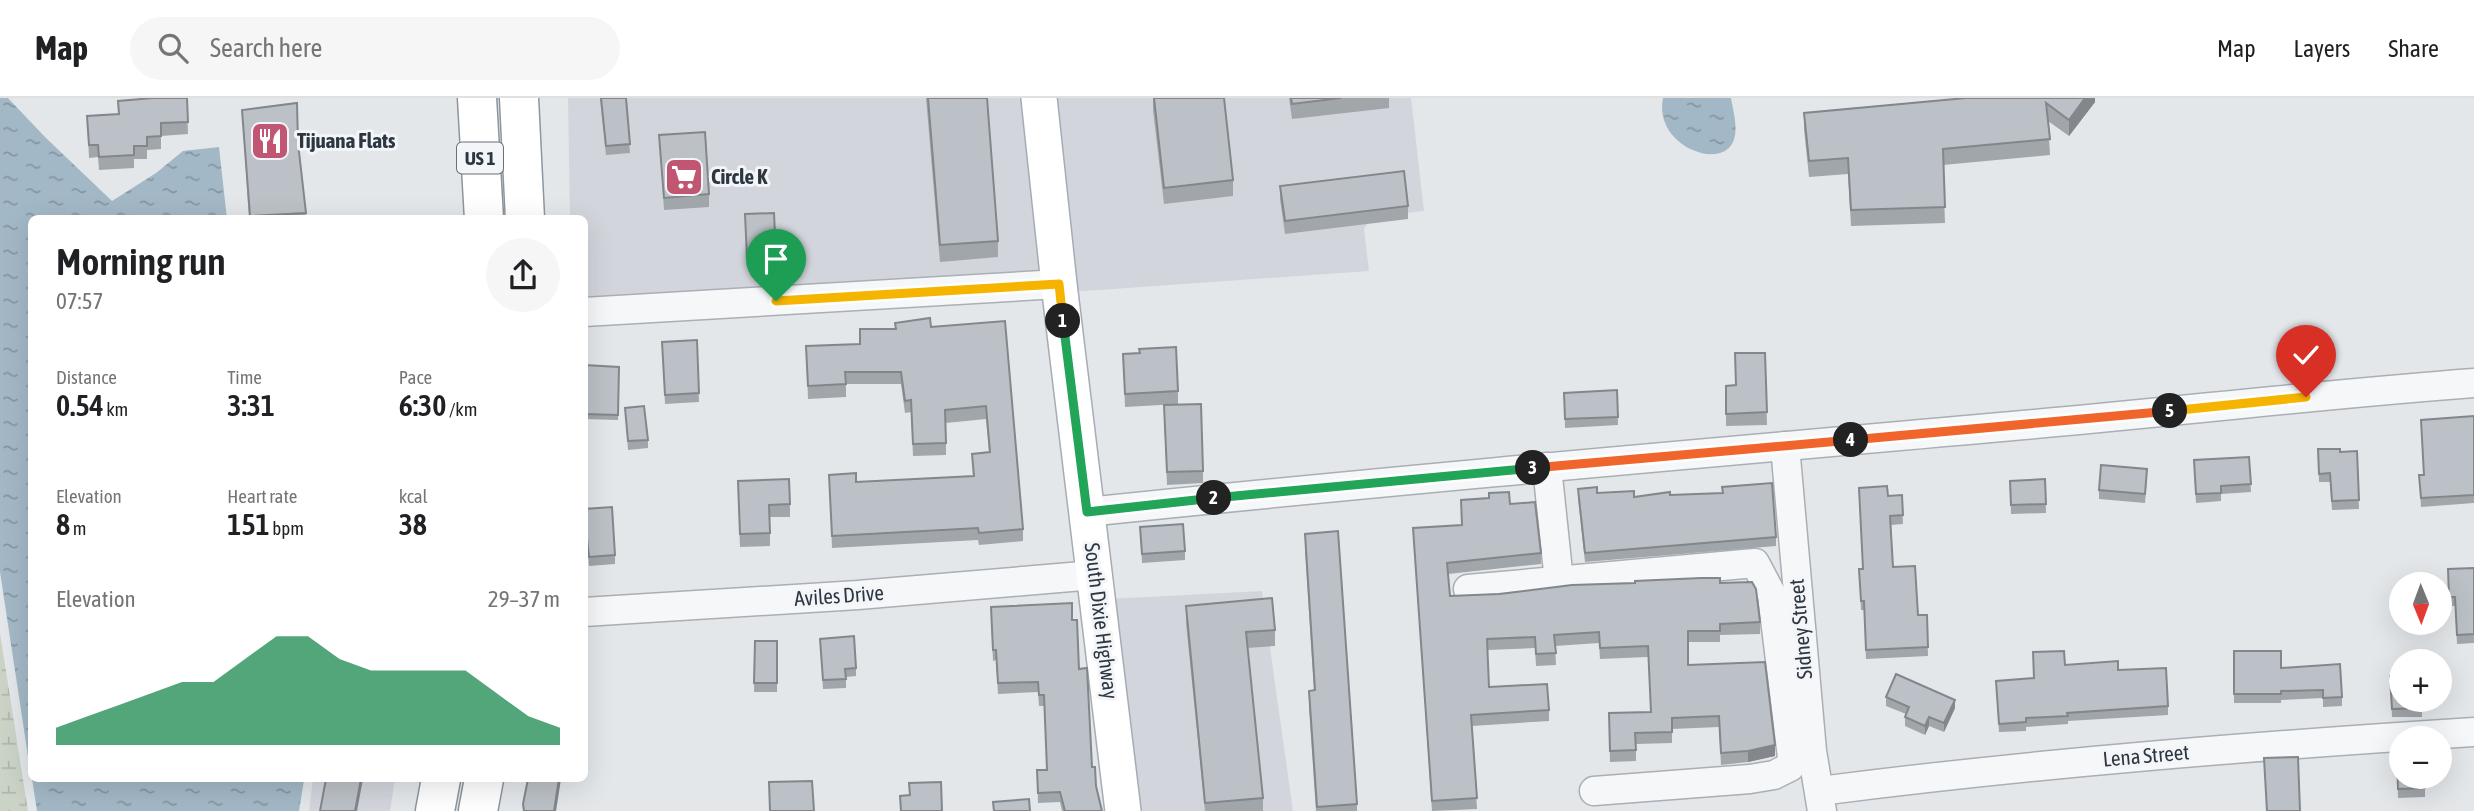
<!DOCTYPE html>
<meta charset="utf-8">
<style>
body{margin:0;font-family:"Asap Condensed",sans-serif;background:#f6f6f6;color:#202124;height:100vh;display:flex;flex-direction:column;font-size:26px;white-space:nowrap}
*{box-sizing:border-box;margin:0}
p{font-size:23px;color:#757577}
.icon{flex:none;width:38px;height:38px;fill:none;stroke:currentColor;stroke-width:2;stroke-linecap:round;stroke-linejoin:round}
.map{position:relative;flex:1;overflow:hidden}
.drawer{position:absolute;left:28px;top:117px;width:560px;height:567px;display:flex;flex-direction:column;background:#fff;border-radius:10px;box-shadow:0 7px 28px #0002}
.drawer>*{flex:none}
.needle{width:46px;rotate:179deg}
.tools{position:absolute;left:2389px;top:474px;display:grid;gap:14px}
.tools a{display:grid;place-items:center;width:63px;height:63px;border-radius:50%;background:#fff;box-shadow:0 7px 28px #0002;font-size:35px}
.pin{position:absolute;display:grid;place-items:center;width:60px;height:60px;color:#fff;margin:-72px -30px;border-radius:50% 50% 50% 0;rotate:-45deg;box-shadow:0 0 7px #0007}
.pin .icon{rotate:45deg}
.km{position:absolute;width:35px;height:35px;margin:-18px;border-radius:50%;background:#222;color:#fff;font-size:19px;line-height:35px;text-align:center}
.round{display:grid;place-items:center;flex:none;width:74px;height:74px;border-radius:37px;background:#f6f6f6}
.headline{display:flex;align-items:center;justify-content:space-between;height:119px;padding:0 28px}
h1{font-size:38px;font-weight:600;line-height:52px}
.figures{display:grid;grid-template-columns:repeat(3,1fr);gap:10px;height:119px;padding:7px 28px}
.figures div{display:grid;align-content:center}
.figures b{font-size:30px;font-weight:600}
.figures small{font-size:19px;font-weight:400}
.figures p{font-size:19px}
.chart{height:196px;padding:14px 28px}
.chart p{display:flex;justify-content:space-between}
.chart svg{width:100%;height:126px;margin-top:7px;fill:#0b8043;opacity:.7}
header{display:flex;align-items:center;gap:42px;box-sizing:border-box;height:98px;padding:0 35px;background:#fff;border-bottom:2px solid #e0e0e0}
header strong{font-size:33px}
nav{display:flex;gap:38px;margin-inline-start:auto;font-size:24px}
.search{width:490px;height:63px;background:#f6f6f6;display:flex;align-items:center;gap:18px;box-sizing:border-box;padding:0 24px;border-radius:38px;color:#757577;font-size:26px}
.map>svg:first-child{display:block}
</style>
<header>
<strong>Map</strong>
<div class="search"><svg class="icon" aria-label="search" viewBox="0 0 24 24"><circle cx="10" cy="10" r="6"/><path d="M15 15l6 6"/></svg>Search here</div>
<nav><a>Map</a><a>Layers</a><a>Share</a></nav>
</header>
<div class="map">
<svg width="2474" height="713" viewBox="0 0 2474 713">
<defs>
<pattern id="wetland-marsh" width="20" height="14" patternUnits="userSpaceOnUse" patternTransform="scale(1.75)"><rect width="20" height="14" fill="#cbd3c6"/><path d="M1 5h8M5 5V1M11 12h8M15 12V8" fill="none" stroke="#afb6ab"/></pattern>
<pattern id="water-ripples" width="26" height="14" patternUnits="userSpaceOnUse" patternTransform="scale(1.75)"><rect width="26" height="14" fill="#a3b8c6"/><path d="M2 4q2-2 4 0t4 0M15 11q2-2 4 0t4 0" fill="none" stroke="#8596a2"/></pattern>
</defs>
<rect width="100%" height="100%" fill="#e4e7ea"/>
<g fill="#d2d6dc">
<polygon points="568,0 1028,0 1046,174 585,202 584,121 570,121"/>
<polygon points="1051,0 1411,0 1424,113 1372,119 1364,131 1369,173 1071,194"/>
<polygon points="1262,493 1293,713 1134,713 1108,501"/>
<polygon points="313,681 395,681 390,713 309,713"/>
</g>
<polygon fill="url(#wetland-marsh)" points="0,535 28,713 0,713"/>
<g fill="url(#water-ripples)">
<polygon points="0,0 8,0 45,39 112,103 156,75 183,53 219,49 227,121 32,121 31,678 0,474"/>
<path d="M1663,0H1731C1733,13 1739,31 1733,44C1720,73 1653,47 1663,0Z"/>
<polygon points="32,681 304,681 304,682 299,713 37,713"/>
</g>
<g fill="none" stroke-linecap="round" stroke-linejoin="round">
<defs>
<g id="minor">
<polyline points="584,214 1059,186"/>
<polyline points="1785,348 1812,653 1822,713"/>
<polyline points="1547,369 1559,483"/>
<path d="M1087,414C1403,381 1719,354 2035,326C2181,313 2327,296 2474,285"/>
<polyline points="1468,491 1755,465 1772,497 1792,659 1790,669 1774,677 1750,681 1594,693"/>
<polyline points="584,514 858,497 1094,477"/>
<path d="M1820,693C2037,665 2255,648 2474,634"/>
</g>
<polyline id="major" points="1039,0 1059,186 1123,713"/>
<g id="highway">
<polyline points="477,0 484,121"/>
<polyline points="519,0 525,121"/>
<polyline points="435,713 441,681"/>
<polyline points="478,713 484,681"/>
</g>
</defs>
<use href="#minor" stroke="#a9afb4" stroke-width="31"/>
<use href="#major" stroke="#a4adb5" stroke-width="38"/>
<use href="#highway" stroke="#8c969f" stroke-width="41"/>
<use href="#minor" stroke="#f6f7f9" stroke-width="28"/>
<use href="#major" stroke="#fff" stroke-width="35"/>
<use href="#highway" stroke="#fff" stroke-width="38"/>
</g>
<g fill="#a1a6aa">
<polygon points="152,0 187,0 188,36 161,38 161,51 147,52 147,61 134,61 134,70 99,72 98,59 89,60 87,18 118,16 118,3"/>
<polygon points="600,0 626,0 630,55 606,57"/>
<polygon points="926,0 987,0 998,143 998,159 940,164"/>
<polygon points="1153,0 1233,82 1233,98 1164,106 1153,12"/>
<polygon points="1289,0 1389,0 1389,10 1292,21"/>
<polygon points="2095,0 2095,4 2069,38 2048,23 2050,57 1943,67 1945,125 1851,128 1848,76 1809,79 1804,31 1804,15"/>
<polygon points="242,12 298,45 306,121 249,121"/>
<polygon points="659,37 709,96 709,109 664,112"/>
<polygon points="1280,88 1408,108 1408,121 1285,136 1280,101"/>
<polygon points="774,115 776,167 747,168 745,116"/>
<polygon points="1005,223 1023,431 1023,443 979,447 978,442 832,450 829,377 856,384 973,378 972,356 989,354 986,321 946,325 946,357 913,358 911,314 905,315 901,286 846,286 846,299 808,301 806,248 860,246 895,231 895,225 931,229"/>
<polygon points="697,242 699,304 665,306 662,244"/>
<polygon points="1765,255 1767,327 1726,328 1726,288 1735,287"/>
<polygon points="1123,256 1178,293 1178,306 1125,309"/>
<polygon points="584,267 619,269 618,322 584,321"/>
<polygon points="1617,292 1618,327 1565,330 1564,295"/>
<polygon points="625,310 648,342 648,350 628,352"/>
<polygon points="2474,318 2474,405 2421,409 2419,377 2424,377"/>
<polygon points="1164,320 1203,373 1203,385 1167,387"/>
<polygon points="2318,351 2340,354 2357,353 2359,411 2332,412 2330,384 2319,384"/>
<polygon points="2249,359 2251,394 2221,396 2221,403 2196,405 2194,370"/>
<polygon points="2147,380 2145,405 2099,401 2099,392"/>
<polygon points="2045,381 2046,415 2011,416 2010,383"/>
<polygon points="1578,391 1597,395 1634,399 1670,397 1776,439 1776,448 1585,464 1578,400"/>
<polygon points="738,396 790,406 790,419 770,419 770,448 740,449"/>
<polygon points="1902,397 1903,426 1891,427 1893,469 1918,517 1927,517 1928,558 1866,561 1864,512 1861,512 1859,471 1863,471 1888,398"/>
<polygon points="1461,402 1510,406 1541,455 1541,466 1448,476 1450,498 1720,485 1760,524 1760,536 1720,537 1720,544 1688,544 1688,567 1775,658 1748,664 1721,667 1719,629 1672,631 1672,645 1636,646 1636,663 1610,664 1609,615 1651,614 1648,559 1600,561 1599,545 1555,548 1556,567 1536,568 1535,550 1487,552 1489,589 1549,612 1549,623 1472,628 1477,711 1432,713 1413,430 1462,427"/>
<polygon points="584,411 615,457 615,466 589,468"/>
<polygon points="1140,429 1185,453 1185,462 1142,465"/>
<polygon points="1305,436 1357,706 1357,713 1316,713 1309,609 1309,593 1314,593 1305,452"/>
<polygon points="2474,470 2474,545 2457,546 2455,508 2449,508 2448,471"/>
<polygon points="1186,508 1275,532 1275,548 1247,550 1263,700 1263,713 1205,713 1186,525"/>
<polygon points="991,519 1072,522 1092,669 1102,713 1062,713 1060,704 1038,705 1037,672 1047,672 1044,608 1039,608 1038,594 998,596 996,562 993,563"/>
<polygon points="820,541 856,570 856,578 846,579 846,590 823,591"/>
<polygon points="755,543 777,543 777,594 754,594"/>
<polygon points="2234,553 2281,570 2342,599 2342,608 2323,609 2323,600 2281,602 2281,605 2234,605"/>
<polygon points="2065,567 2118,572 2168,608 2168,617 2068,623 2068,626 2026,629 2026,633 1999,634 1996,583 2034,580"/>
<polygon points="2390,578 2422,602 2422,619 2392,619"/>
<polygon points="1886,599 1955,610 1944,634 1929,628 1925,637 1905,628 1905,619 1906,616 1886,608"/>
<polygon points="2397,659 2425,679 2425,699 2398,700"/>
</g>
<g fill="#83878b">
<polygon points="2085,0 2095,0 2095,4 2069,38 2069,22"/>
<polygon points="1955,602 1955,610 1944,634 1944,625"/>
<polygon points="1929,619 1929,628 1925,637 1925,628"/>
<polygon points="1775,647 1775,658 1748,664 1748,653"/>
<polygon points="361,681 363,681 357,713 355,713"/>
<polygon points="559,681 561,681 556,713 554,713"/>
</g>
<g fill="#bbc1c6" stroke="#83878b" stroke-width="2">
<polygon points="153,0 187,0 188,24 161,25 161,38 147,39 147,48 134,48 134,57 99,59 98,47 89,47 87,18 119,16 118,3"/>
<polygon points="601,0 626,0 630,46 606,48"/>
<polygon points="928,0 987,0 998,143 940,147"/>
<polygon points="1154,0 1224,0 1233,82 1164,90"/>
<polygon points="1291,0 1341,0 1292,6"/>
<polygon points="1966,0 2085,0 2069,22 2046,5 2050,41 1943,51 1945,109 1851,112 1848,60 1809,63 1804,15"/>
<polygon points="297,5 298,45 306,115 250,118 242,12"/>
<polygon points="705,34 709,96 664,100 659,37"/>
<polygon points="1404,73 1408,108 1285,123 1280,88"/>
<polygon points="774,115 776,158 747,160 745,116"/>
<polygon points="930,220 931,229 1005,223 1023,431 979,435 978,430 832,438 829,377 856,375 856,384 974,378 972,356 990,354 986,308 945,312 946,345 913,346 911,302 905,303 901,274 845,274 846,286 808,288 806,248 860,246 860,231 896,231 895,225"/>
<polygon points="697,242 699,295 665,297 662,244"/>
<polygon points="1176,249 1178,293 1125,296 1123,256 1140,255 1139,251"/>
<polygon points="1735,255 1765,255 1767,314 1726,316 1726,288 1736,287"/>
<polygon points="584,267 619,269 618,317 584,316"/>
<polygon points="1617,292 1618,319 1565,321 1564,295"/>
<polygon points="1201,306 1203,373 1167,374 1164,307"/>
<polygon points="644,308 648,342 628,343 625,310"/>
<polygon points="2474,318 2474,397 2421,400 2419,377 2424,377 2421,322"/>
<polygon points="2318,351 2340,351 2340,354 2357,353 2359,402 2332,403 2330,375 2319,376"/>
<polygon points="2249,359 2251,386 2221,388 2221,395 2196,396 2194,362"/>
<polygon points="2101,367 2147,371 2145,396 2099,392"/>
<polygon points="789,381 790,406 769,407 770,435 740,436 738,383"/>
<polygon points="2045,381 2046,406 2011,407 2010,383"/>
<polygon points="1772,385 1776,439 1585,455 1578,391 1597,389 1597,395 1634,393 1634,399 1670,394 1670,397 1723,395 1722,389"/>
<polygon points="1887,388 1888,398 1902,397 1903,417 1890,418 1893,469 1915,468 1918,517 1927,517 1928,549 1866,552 1864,503 1861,503 1859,471 1863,471 1859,390"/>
<polygon points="1509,394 1510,406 1535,404 1541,455 1447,465 1450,498 1499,496 1572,487 1635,485 1635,483 1701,480 1720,480 1720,485 1752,484 1756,491 1760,524 1720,526 1720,533 1688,533 1688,567 1765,564 1775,647 1748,653 1721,655 1719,618 1672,620 1672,634 1635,635 1636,652 1610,653 1609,615 1651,614 1648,548 1600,550 1599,534 1554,537 1556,555 1536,556 1535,539 1487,541 1489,589 1547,586 1549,612 1471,617 1477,700 1432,703 1413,430 1462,427 1461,402 1489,400 1489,395"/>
<polygon points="612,409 615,457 589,459 584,411"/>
<polygon points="1183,426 1185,453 1142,456 1140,429"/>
<polygon points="1338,433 1357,706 1317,709 1309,593 1315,592 1305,436"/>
<polygon points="2474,470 2474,536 2457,537 2455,499 2449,499 2448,471"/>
<polygon points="1272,500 1275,532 1246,534 1263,700 1205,705 1186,508"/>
<polygon points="1072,505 1072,522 1077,522 1079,571 1087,570 1092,669 1095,669 1096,688 1102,713 1065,713 1060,694 1038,695 1037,672 1047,672 1044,597 1039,597 1038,584 998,585 996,552 993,552 991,509"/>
<polygon points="854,538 856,570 845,571 846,581 823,582 820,541"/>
<polygon points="755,543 777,543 777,585 754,585"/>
<polygon points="2064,553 2065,567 2118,563 2118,572 2166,570 2168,608 2067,615 2068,618 2026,620 2026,624 1999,626 1996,583 2034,580 2033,554"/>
<polygon points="2234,553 2281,553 2281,570 2340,566 2342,599 2323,600 2323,592 2281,593 2281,596 2234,596"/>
<polygon points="1896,576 1955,602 1944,625 1929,619 1925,628 1905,619 1909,609 1886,599"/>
<polygon points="2401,577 2401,602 2422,602 2422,610 2392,611 2390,578"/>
<polygon points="2298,659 2300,713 2267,713 2264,660"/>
<polygon points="2397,659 2401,659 2401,679 2425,679 2425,690 2398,691"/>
<polygon points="326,681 361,681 355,713 320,713"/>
<polygon points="528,681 559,681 554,713 524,713 523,706"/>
<polygon points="812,683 814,713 770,713 769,684"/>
<polygon points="941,684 942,713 901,713 900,698 910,697 909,685"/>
<polygon points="1029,701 1030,713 994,713 993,704"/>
</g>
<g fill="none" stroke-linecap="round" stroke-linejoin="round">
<defs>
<polyline id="split-1" points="776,203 1059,186 1063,223"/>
<polyline id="split-2" points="1063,223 1087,414 1214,400"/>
<polyline id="split-3" points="1214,400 1533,370"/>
<polyline id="split-4" points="1533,370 1851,342"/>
<polyline id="split-5" points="1851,342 2170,313"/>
<polyline id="split-6" points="2170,313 2306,299"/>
</defs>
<use href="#split-1" stroke="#fff" stroke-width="14"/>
<use href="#split-2" stroke="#fff" stroke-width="14"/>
<use href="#split-3" stroke="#fff" stroke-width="14"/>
<use href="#split-4" stroke="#fff" stroke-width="14"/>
<use href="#split-5" stroke="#fff" stroke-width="14"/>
<use href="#split-6" stroke="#fff" stroke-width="14"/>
<use href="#split-1" stroke="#f5b400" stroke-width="9"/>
<use href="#split-2" stroke="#22a559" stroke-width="9"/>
<use href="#split-3" stroke="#22a559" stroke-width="9"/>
<use href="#split-4" stroke="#f0652b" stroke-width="9"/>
<use href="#split-5" stroke="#f0652b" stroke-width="9"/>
<use href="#split-6" stroke="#f5b400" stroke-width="9"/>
</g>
<defs>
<symbol id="restaurant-square" viewBox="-11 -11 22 22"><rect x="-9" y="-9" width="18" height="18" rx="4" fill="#c15673" stroke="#f3f5f8"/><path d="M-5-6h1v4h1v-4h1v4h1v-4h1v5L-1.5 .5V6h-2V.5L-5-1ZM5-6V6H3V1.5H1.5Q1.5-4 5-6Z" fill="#fff"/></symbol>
<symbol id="supermarket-square" viewBox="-11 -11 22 22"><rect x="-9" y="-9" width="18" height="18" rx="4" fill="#c15673" stroke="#f3f5f8"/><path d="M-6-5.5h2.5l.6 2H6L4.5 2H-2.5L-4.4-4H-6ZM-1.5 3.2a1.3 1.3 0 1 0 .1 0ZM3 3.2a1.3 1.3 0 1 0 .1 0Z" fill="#fff"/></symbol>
</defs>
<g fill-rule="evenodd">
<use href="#restaurant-square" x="248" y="21" width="44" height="44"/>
<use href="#supermarket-square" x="662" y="57" width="44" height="44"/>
</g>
<g text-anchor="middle" stroke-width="6" stroke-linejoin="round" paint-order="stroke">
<rect fill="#f3f5f8" stroke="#687078" stroke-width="2" x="457" y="44.5" width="46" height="31" rx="5"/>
<g font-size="19" font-weight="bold" fill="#2d3741">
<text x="480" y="67">US 1</text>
</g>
<g font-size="21" font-weight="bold" fill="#2d3741" stroke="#f3f5f8" text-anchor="start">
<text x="297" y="50">Tijuana Flats</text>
<text x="711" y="86">Circle K</text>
</g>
<g font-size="21" fill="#2d3741" stroke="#f3f5f8">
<text transform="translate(839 498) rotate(-4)" y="7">Aviles Drive</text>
<text transform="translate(1101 523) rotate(83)" y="7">South Dixie Highway</text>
<text transform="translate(1801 531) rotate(-95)" y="7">Sidney Street</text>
<text transform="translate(2146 658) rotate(-5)" y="7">Lena Street</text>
</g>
</g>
</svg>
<div class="tools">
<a><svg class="needle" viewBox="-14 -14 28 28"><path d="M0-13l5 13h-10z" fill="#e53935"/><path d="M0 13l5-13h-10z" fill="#757577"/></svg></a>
<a>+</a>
<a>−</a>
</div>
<div class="pin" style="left:776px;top:203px;background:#1e9e55"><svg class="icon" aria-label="arrive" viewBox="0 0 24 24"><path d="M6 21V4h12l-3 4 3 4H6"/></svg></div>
<div class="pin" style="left:2306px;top:299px;background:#d93025"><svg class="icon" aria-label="check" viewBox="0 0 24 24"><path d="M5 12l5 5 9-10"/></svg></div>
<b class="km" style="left:1063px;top:223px">1</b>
<b class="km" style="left:1214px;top:400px">2</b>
<b class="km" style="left:1533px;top:370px">3</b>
<b class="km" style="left:1851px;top:342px">4</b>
<b class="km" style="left:2170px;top:313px">5</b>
<section class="drawer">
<div class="headline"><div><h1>Morning run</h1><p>07:57</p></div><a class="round"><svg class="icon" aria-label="share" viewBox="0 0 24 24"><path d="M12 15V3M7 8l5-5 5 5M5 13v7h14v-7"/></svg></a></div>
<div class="figures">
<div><p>Distance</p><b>0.54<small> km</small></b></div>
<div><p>Time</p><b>3:31</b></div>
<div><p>Pace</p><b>6:30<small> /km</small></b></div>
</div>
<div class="figures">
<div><p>Elevation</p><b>8<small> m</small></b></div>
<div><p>Heart rate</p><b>151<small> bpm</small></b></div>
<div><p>kcal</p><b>38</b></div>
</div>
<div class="chart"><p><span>Elevation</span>29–37 m</p>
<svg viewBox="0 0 160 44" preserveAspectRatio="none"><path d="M0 44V38L10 34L20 30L30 26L40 22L50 22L60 14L70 6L80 6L90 14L100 18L110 18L120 18L130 18L140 26L150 34L160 38V44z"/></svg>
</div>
</section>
</div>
